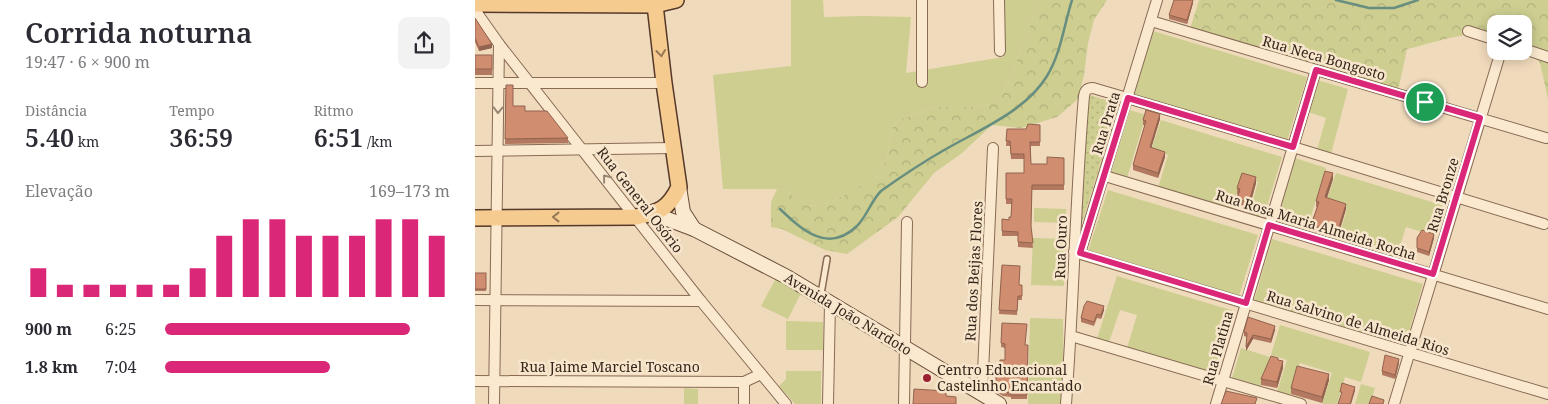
<!DOCTYPE html>
<html lang="pt">
<meta charset="utf-8">
<style>
body{margin:0;font-family:"Noto Serif",serif;background:#f2f2f3;color:#2b2b33;height:100vh;display:flex;flex-direction:column;font-size:19px;white-space:nowrap}
*{box-sizing:border-box;margin:0}
p{font-size:16px;color:#7c7c81}
.icon{flex:none;width:28px;height:28px;fill:none;stroke:currentColor;stroke-width:2;stroke-linecap:round;stroke-linejoin:round}
.map{position:relative;flex:1;overflow:hidden}
.details{display:flex;flex-direction:column;background:#fff;width:475px}
.details>*{flex:none}
.tools{position:absolute;left:1012px;top:15px;display:grid;gap:10px}
.tools a{display:grid;place-items:center;width:45px;height:45px;border-radius:10px;background:#fff;box-shadow:0 2px 12px #0003;font-size:25px}
.pin{position:absolute;display:grid;place-items:center;width:42px;height:42px;color:#fff;margin:-21px;border:2px solid #fff;border-radius:50%;box-shadow:0 1px 5px #0007}
.round{display:grid;place-items:center;flex:none;width:52px;height:52px;border-radius:10px;background:#f2f2f3}
.summary{display:flex;align-items:center;justify-content:space-between;height:85px;padding:0 25px}
h1{font-size:28px;font-weight:600;line-height:38px}
.metrics{display:grid;grid-template-columns:repeat(3,1fr);gap:8px;height:85px;padding:5px 25px}
.metrics div{display:grid;align-content:center}
.metrics b{font-size:25px;font-weight:600}
.metrics small{font-size:14px;font-weight:400}
.metrics p{font-size:14px}
.chart{height:140px;padding:10px 25px}
.chart p{display:flex;justify-content:space-between}
.chart svg{width:100%;height:90px;margin-top:5px;stroke:#db2777;stroke-width:6}
ul{padding:0 25px;list-style:none;font-size:16px}
li{display:grid;grid-template-columns:80px 60px 1fr;align-items:center;height:38px}
li i{height:12px;border-radius:6px;background:#db2777}
main{display:flex;flex:1;min-height:0}
.map>svg:first-child{display:block}
</style>
<main>
<section class="details">
<div class="summary"><div><h1>Corrida noturna</h1><p>19:47 · 6 × 900 m</p></div><a class="round"><svg class="icon" aria-label="share" viewBox="0 0 24 24"><path d="M12 15V3M7 8l5-5 5 5M5 13v7h14v-7"/></svg></a></div>
<div class="metrics">
<div><p>Distância</p><b>5.40<small> km</small></b></div>
<div><p>Tempo</p><b>36:59</b></div>
<div><p>Ritmo</p><b>6:51<small> /km</small></b></div>
</div>
<div class="chart"><p><span>Elevação</span>169–173 m</p>
<svg viewBox="0 0 160 44" preserveAspectRatio="none"><path d="M5 44V30M15 44V38M25 44V38M35 44V38M45 44V38M55 44V38M65 44V30M75 44V14M85 44V6M95 44V6M105 44V14M115 44V14M125 44V14M135 44V6M145 44V6M155 44V14"/></svg>
</div>
<ul>
<li><b>900 m</b>6:25<i style="width:86%"></i></li>
<li><b>1.8 km</b>7:04<i style="width:58%"></i></li>
</ul>
</section>
<div class="map">
<svg width="1073" height="404" viewBox="0 0 1073 404">
<defs>
<pattern id="forest-crowns" width="20" height="18" patternUnits="userSpaceOnUse" patternTransform="scale(1.25)"><rect width="20" height="18" fill="#cdce90"/><path d="M2 6a3 3 0 1 1 6 0M12 15a3 3 0 1 1 6 0" fill="none" stroke="#b1b17c"/></pattern>
<pattern id="park-dots" width="8" height="8" patternUnits="userSpaceOnUse" patternTransform="scale(1.25)"><rect width="8" height="8" fill="#cdce90"/><path d="M2 2h.1M6 6h.1" fill="none" stroke="#b1b17c" stroke-width="1.8" stroke-linecap="round"/></pattern>
</defs>
<rect width="100%" height="100%" fill="#f0dabc"/>
<g fill="#cdce90">
<polygon points="316,0 348,0 349,17 388,16 436,17 431,73 528,57 526,0 564,0 545,54 526,98 516,104 494,107 462,107 426,119 417,128 411,161 403,176 391,184 366,197 344,206 331,205 308,189 248,189 238,75 316,66"/>
<polygon points="678,31 832,77 812,141 659,96"/>
<polygon points="842,80 873,89 856,154 842,150 851,118 833,112"/>
<polygon points="655,110 671,115 652,178 636,173"/>
<polygon points="686,120 807,157 788,219 774,214 783,182 767,177 756,210 683,188 693,155 676,150"/>
<polygon points="820,158 851,168 831,232 802,223"/>
<polygon points="861,173 970,206 960,236 931,227 921,259 862,242 872,209 851,202"/>
<polygon points="633,190 783,235 764,296 613,251"/>
<polygon points="559,208 591,209 591,223 559,222"/>
<polygon points="558,238 590,239 589,286 556,285"/>
<polygon points="797,239 948,284 930,345 779,301"/>
<polygon points="642,276 759,311 739,375 652,348 662,315 645,310 634,342 622,339"/>
<polygon points="301,278 327,291 313,319 286,306"/>
<polygon points="555,318 588,319 589,404 553,404"/>
<polygon points="311,321 348,322 348,350 311,350"/>
<polygon points="805,325 895,352 886,382 870,377 862,404 847,404 857,373 825,363 815,396 802,392 812,360 796,355"/>
<polygon points="766,348 795,357 786,387 757,378"/>
<polygon points="311,371 346,371 346,404 320,404 304,386 311,379"/>
<polygon points="886,384 900,388 895,404 880,404"/>
<polygon points="209,388 223,389 223,404 209,404"/>
</g>
<g fill="url(#forest-crowns)">
<polygon points="564,0 632,0 619,20 613,43 609,75 603,99 582,117 546,128 517,125 487,153 459,173 423,217 372,254 350,250 307,229 296,227 296,202 302,189 308,189 331,205 344,206 366,197 403,176 411,161 417,128 426,119 462,107 494,107 516,104 526,98 545,54"/>
<path d="M724,0H1073V99L1065,63L1049,47V24H1021V36C992,29 961,43 932,49L923,91L715,29Z"/>
</g>
<polygon fill="url(#park-dots)" points="611,94 644,104 605,229"/>
<g fill="none" stroke-linecap="round" stroke-linejoin="round">
<g stroke="#688e80" stroke-width="2.5">
<polyline points="861,0 894,8 919,8 943,0"/>
<path d="M305,209C327,230 353,254 382,226C392,216 396,201 406,191C427,176 448,162 471,149C504,130 551,111 572,76C586,53 589,25 597,0"/>
</g>
<defs>
<polyline id="lane" points="346,294 352,259"/>
<g id="street">
<polyline points="447,0 447,82"/>
<polyline points="524,0 525,51"/>
<polyline points="0,10 24,44 226,301 311,404"/>
<polyline points="676,21 1071,138"/>
<polyline points="993,31 1021,40"/>
<polyline points="1049,49 1073,57"/>
<polyline points="0,83 189,83"/>
<polyline points="0,151 198,148"/>
<polyline points="630,176 1073,309"/>
<polyline points="599,252 1073,394"/>
<polyline points="605,253 682,0"/>
<polyline points="0,300 226,301"/>
<polyline points="596,336 826,404"/>
<polyline points="0,381 269,382 286,374"/>
<polyline points="269,382 269,404"/>
<polyline points="507,395 518,148"/>
<polyline points="19,404 24,44"/>
<polyline points="353,404 355,303"/>
<polyline points="429,404 432,222"/>
<path d="M591,404C599,301 600,199 609,96C610,90 612,88 618,88L818,147L1069,224"/>
<polyline points="741,404 841,70"/>
<polyline points="919,404 1026,51"/>
</g>
<g id="secondary">
<polyline points="204,187 208,212 219,229"/>
<polyline points="179,214 219,229 312,277 524,404"/>
</g>
<g id="primary">
<polyline points="0,4 180,5 201,0"/>
<path d="M0,218L161,217C184,212 193,210 204,187L189,83L180,5"/>
</g>
</defs>
<use href="#lane" stroke="#886a55" stroke-width="8"/>
<use href="#street" stroke="#886a55" stroke-width="12"/>
<use href="#secondary" stroke="#694b38" stroke-width="16"/>
<use href="#primary" stroke="#55392a" stroke-width="18"/>
<use href="#lane" stroke="#fae9cf" stroke-width="5"/>
<use href="#street" stroke="#fae9cf" stroke-width="10"/>
<use href="#secondary" stroke="#fae9cf" stroke-width="14"/>
<use href="#primary" stroke="#f6cb90" stroke-width="15"/>
</g>
<g fill="#b37960">
<polygon points="718,3 712,24 694,19 694,15"/>
<polygon points="0,18 17,48 4,51 0,42"/>
<rect x="0" y="55" width="17" height="20"/>
<polygon points="31,85 38,106 50,111 93,138 93,143 30,144"/>
<polygon points="685,119 676,148 690,157 683,178 658,170 658,165 670,125 668,125 668,120"/>
<polygon points="565,125 565,146 556,146 556,164 572,164 589,158 589,190 557,190 556,227 558,248 543,247 543,236 527,236 527,219 534,220 536,217 537,204 531,204 531,173 549,173 549,159 536,159 535,146 531,146 532,129 551,129"/>
<polygon points="858,179 852,198 871,209 862,239 836,231 836,225 842,207 841,207 841,201"/>
<polygon points="781,183 775,205 770,203 768,208 762,205 762,199 763,195 762,194 762,188"/>
<polygon points="959,238 954,256 942,252 942,248"/>
<polygon points="527,265 544,285 547,285 547,300 543,300 542,315 524,314"/>
<rect x="0" y="273" width="11" height="18"/>
<polygon points="629,310 626,319 622,318 619,326 606,322 606,318"/>
<polygon points="527,323 550,345 553,345 552,399 536,399 536,397 528,396 521,392 521,375 525,375 530,360 530,348 526,347"/>
<polygon points="800,330 796,343 778,339 771,351 772,337 769,336 769,332"/>
<polygon points="803,360 808,368 802,388 786,385 786,379"/>
<polygon points="924,363 920,379 907,375 907,371"/>
<polygon points="854,380 847,403 816,394 816,388"/>
</g>
<g fill="#92634e">
<polygon points="718,0 718,3 712,24 712,20"/>
<polygon points="17,44 17,48 4,51 4,47"/>
<polygon points="685,114 685,119 675,152 675,147"/>
<polygon points="690,152 690,157 683,178 683,173"/>
<polygon points="858,173 858,179 850,203 850,197"/>
<polygon points="781,177 781,183 775,205 775,199"/>
<polygon points="871,204 871,209 862,239 862,233"/>
<polygon points="959,234 959,238 954,256 954,252"/>
<polygon points="629,306 629,310 626,319 626,315"/>
<polygon points="800,326 800,330 796,343 796,339"/>
<polygon points="778,335 778,339 771,351 771,347"/>
<polygon points="924,359 924,363 920,379 920,375"/>
<polygon points="808,361 808,368 802,388 802,382"/>
<polygon points="854,374 854,380 847,403 847,397"/>
<polygon points="880,387 880,391 876,404 875,404"/>
</g>
<g fill="#d08d70" stroke="#92634e">
<polygon points="699,0 718,0 712,20 694,15"/>
<polygon points="0,18 17,44 4,47 0,38"/>
<rect x="0" y="55" width="17" height="14"/>
<polygon points="31,85 38,85 38,106 50,106 50,111 72,111 93,138 30,139"/>
<polygon points="671,110 685,114 675,147 690,152 683,173 658,165 671,121 668,120"/>
<polygon points="553,124 565,125 565,142 555,142 556,164 572,164 572,157 589,158 589,185 557,185 556,226 558,243 543,242 543,232 527,231 527,219 534,220 534,217 536,217 537,199 531,199 531,173 549,173 549,154 536,154 535,141 531,141 532,129 551,129"/>
<polygon points="850,171 858,173 850,197 871,204 862,233 836,225 844,202 841,201"/>
<polygon points="767,173 781,177 775,199 770,197 768,201 762,199 765,189 762,188"/>
<polygon points="947,230 959,234 954,252 942,248 942,238"/>
<polygon points="527,265 545,266 544,285 547,285 547,296 543,296 542,311 524,310"/>
<rect x="0" y="273" width="11" height="16"/>
<polygon points="612,301 629,306 626,315 622,314 619,322 606,318 609,306"/>
<polygon points="773,317 800,326 796,339 778,335 771,347 772,333 769,332"/>
<polygon points="527,323 552,324 550,345 553,345 552,395 536,395 536,393 528,392 521,388 521,375 525,375 525,360 530,360 530,344 526,343"/>
<polygon points="910,355 924,359 920,375 907,371"/>
<polygon points="796,356 803,358 803,360 808,361 802,382 786,379"/>
<polygon points="822,366 854,374 847,397 816,388"/>
<polygon points="867,383 880,387 875,404 863,404 867,392 865,392"/>
<polygon points="439,389 471,391 471,396 481,397 481,404 438,404"/>
<polygon points="751,391 782,398 780,404 746,404"/>
<polygon points="897,396 909,400 908,404 894,404"/>
</g>
<defs><path id="oneway-chevron" d="M-2-3.5L2.5 0L-2 3.5" fill="none" stroke-width="1.6" stroke-linecap="round" stroke-linejoin="round" transform="scale(1.25)"/></defs>
<g stroke="#967855">
<use href="#oneway-chevron" transform="translate(186 53) rotate(84)"/>
<use href="#oneway-chevron" transform="translate(81 217) rotate(180)"/>
</g>
<g stroke="#988774">
<use href="#oneway-chevron" transform="translate(23 110) rotate(91)"/>
<use href="#oneway-chevron" transform="translate(131 178) rotate(-128)"/>
</g>
<g fill="none" stroke-linecap="round" stroke-linejoin="round">
<defs>
<polygon id="route" points="841,70 1005,118 958,274 794,225 771,303 605,253 653,98 818,147"/>
</defs>
<use href="#route" stroke="#fff" stroke-width="10"/>
<use href="#route" stroke="#db2777" stroke-width="6"/>
</g>
<circle fill="#9a2230" stroke="#f7e6cc" stroke-width="2" cx="452" cy="378" r="5"/>
<g text-anchor="middle" stroke-width="5" stroke-linejoin="round" paint-order="stroke">
<g font-size="14" fill="#36251a" stroke="#f7e6cc">
<text transform="translate(849 58) rotate(16)" y="5">Rua Neca Bongosto</text>
<text transform="translate(631 123) rotate(-73)" y="5">Rua Prata</text>
<text transform="translate(968 195) rotate(-73)" y="5">Rua Bronze</text>
<text transform="translate(165 200) rotate(52)" y="5">Rua General Osório</text>
<text transform="translate(841 225) rotate(17)" y="5">Rua Rosa Maria Almeida Rocha</text>
<text transform="translate(586 247) rotate(-88)" y="5">Rua Ouro</text>
<text transform="translate(499 271) rotate(-87)" y="5">Rua dos Beijas Flores</text>
<text transform="translate(373 314) rotate(31)" y="5">Avenida João Nardoto</text>
<text transform="translate(883 323) rotate(17)" y="5">Rua Salvino de Almeida Rios</text>
<text transform="translate(743 348) rotate(-74)" y="5">Rua Platina</text>
<text x="135" y="372">Rua Jaime Marciel Toscano</text>
</g>
<g font-size="14" fill="#36251a" stroke="#f7e6cc" text-anchor="start">
<text x="462" y="375">Centro Educacional<tspan x="462" dy="16">Castelinho Encantado</tspan></text>
</g>
</g>
</svg>
<div class="tools">
<a><svg class="icon" aria-label="layers" viewBox="0 0 24 24"><path d="M12 4l9 5-9 5-9-5zM3 14l9 5 9-5"/></svg></a>
</div>
<div class="pin" style="left:950px;top:102px;background:#1e9e55"><svg class="icon" aria-label="arrive" viewBox="0 0 24 24"><path d="M6 21V4h12l-3 4 3 4H6"/></svg></div>
</div>
</main>
